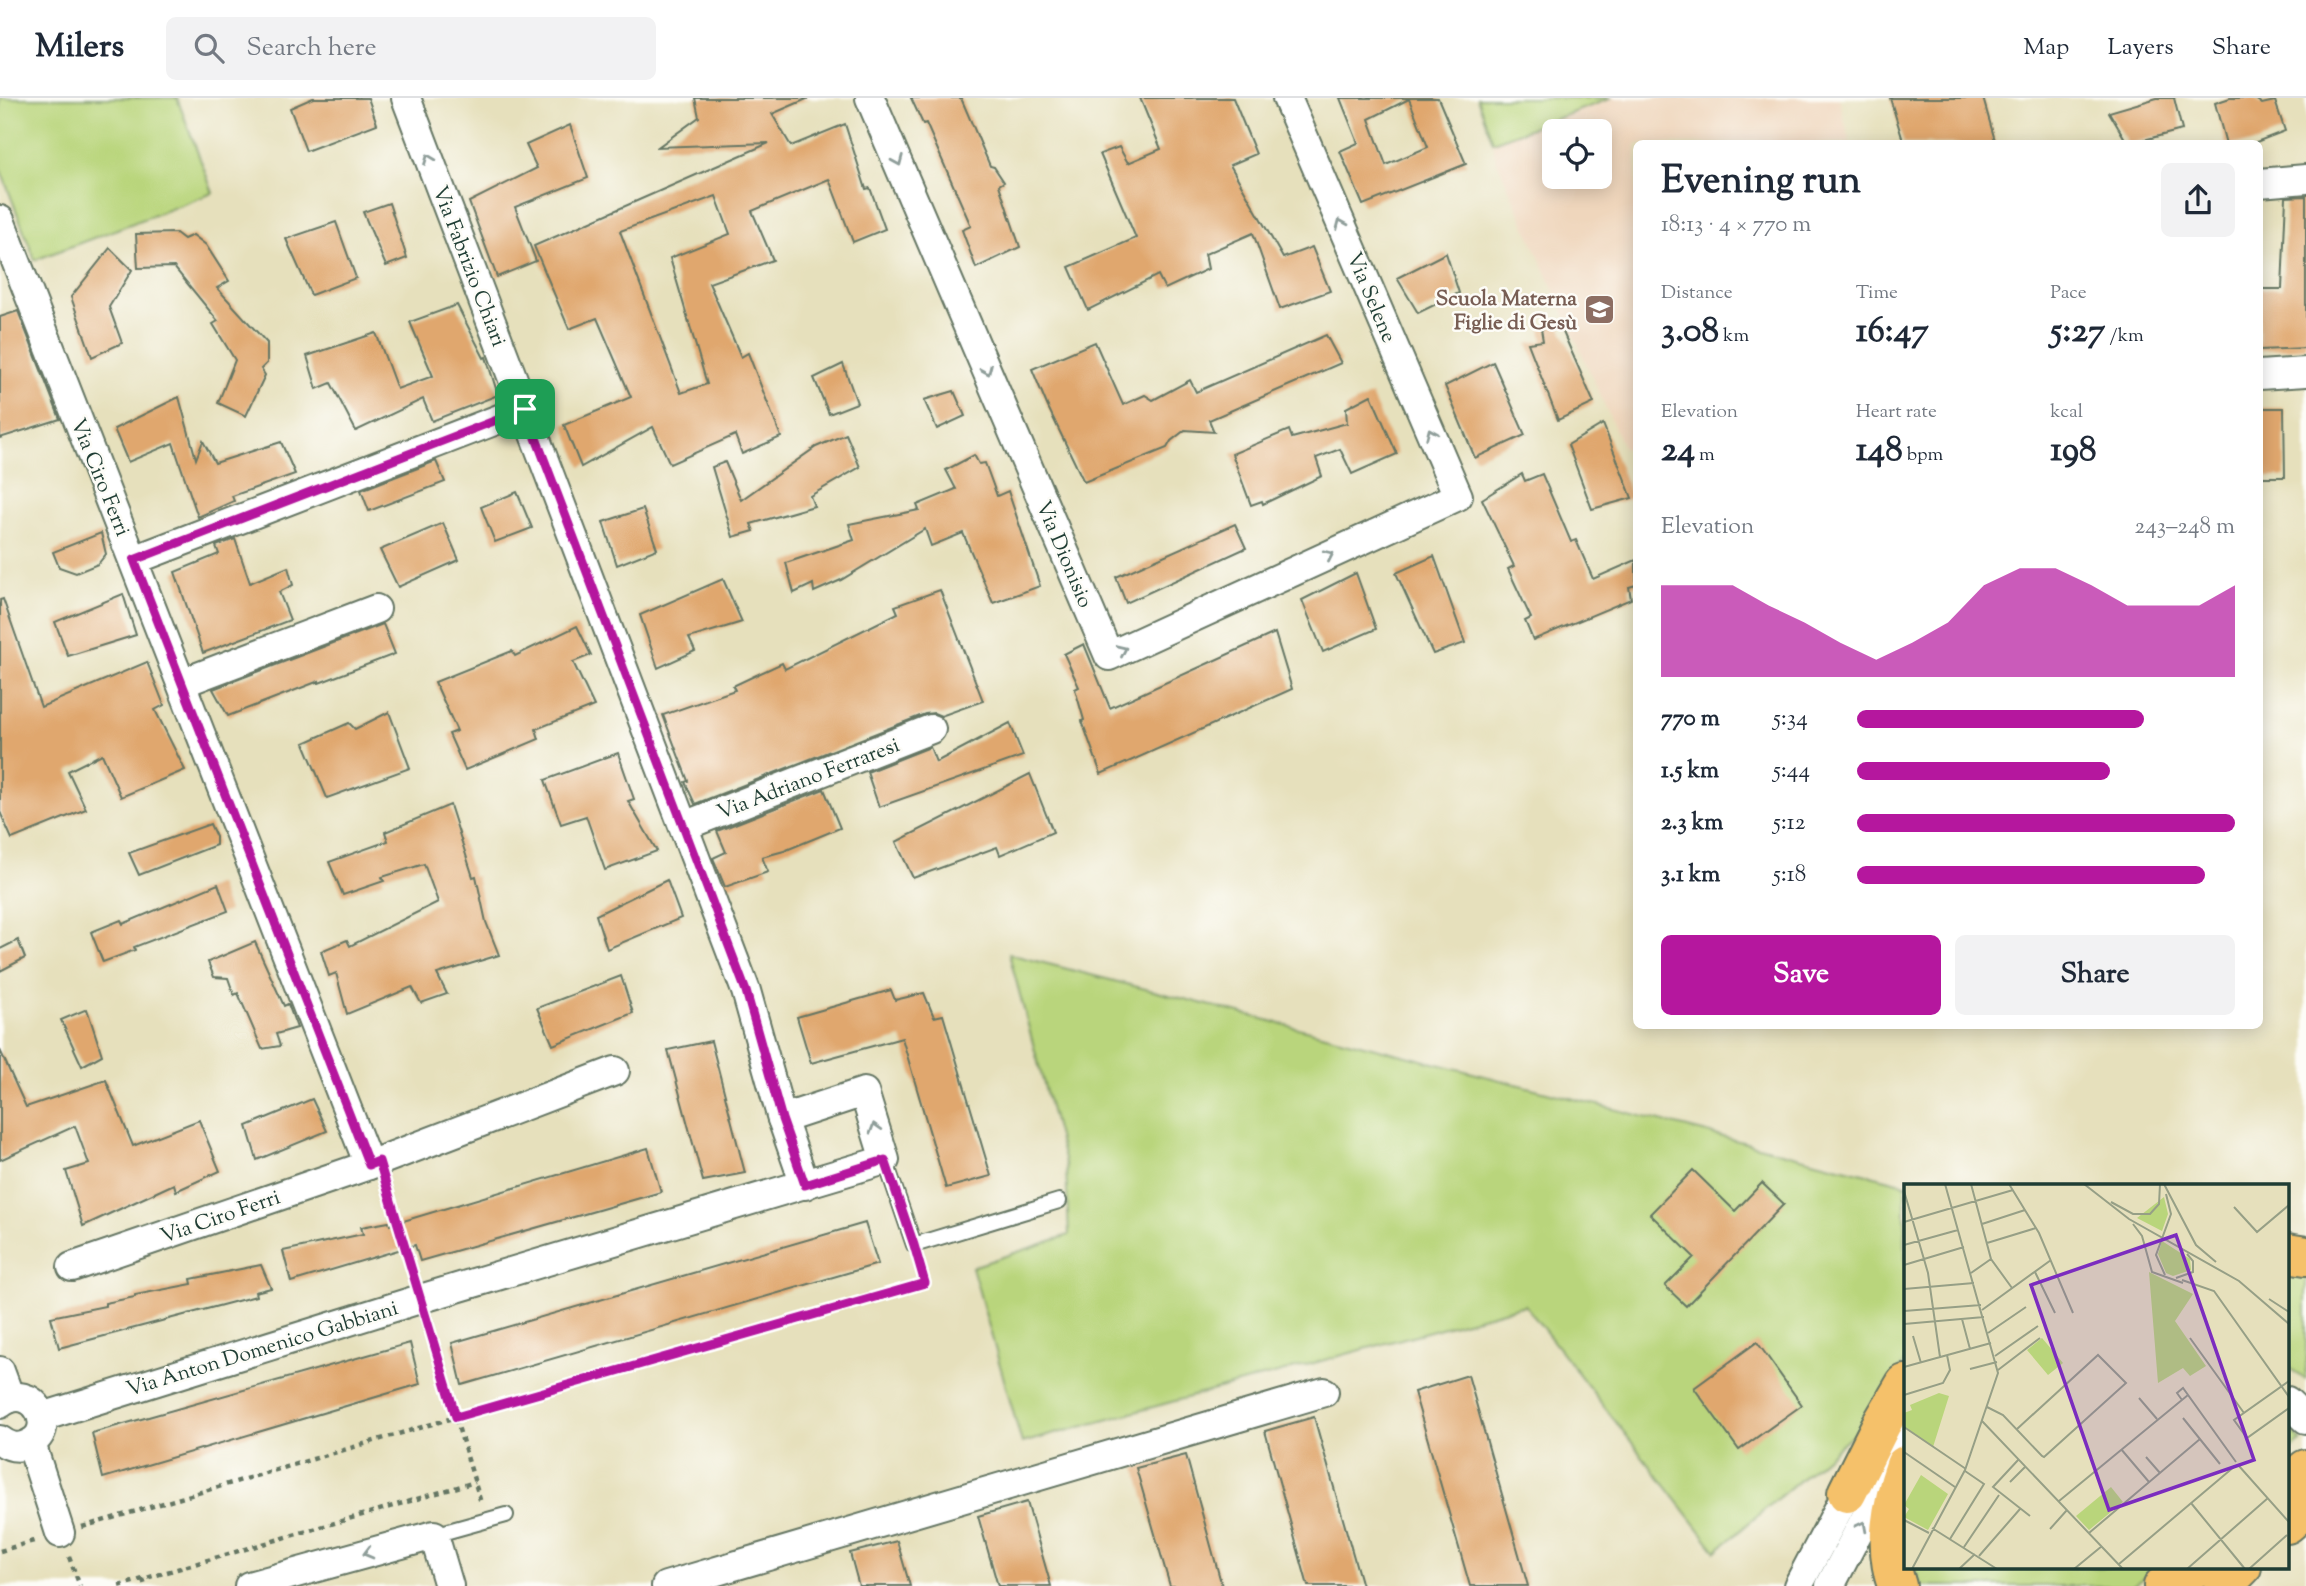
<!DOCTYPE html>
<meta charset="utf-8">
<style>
body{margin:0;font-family:"Sorts Mill Goudy",serif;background:#f2f2f3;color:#1f2937;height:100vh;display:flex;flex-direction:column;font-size:26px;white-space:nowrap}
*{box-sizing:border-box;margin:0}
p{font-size:23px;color:#747a83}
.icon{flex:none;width:38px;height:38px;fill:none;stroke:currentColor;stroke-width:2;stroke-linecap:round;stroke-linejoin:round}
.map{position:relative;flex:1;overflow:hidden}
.sheet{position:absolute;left:1633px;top:42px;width:630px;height:889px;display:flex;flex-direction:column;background:#fff;border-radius:10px;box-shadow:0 4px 18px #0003}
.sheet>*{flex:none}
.fabs{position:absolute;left:1542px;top:21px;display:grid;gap:14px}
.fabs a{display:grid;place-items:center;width:70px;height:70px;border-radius:10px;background:#fff;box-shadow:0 4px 18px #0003;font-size:35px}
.pin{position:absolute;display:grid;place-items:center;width:60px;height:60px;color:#fff;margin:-30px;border-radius:14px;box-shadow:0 4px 10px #0006}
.round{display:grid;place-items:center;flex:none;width:74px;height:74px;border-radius:10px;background:#f2f2f3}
.overview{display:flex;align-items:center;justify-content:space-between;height:119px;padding:0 28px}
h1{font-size:38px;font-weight:700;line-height:52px}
.figures{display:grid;grid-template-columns:repeat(3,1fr);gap:10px;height:119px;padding:7px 28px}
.figures div{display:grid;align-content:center}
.figures b{font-size:35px;font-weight:700}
.figures small{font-size:19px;font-weight:400}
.figures p{font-size:19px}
.chart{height:196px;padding:14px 28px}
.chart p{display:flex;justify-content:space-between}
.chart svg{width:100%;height:126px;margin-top:7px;fill:#b5179e;opacity:.7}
.cta{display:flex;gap:14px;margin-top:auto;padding:14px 28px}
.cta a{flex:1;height:80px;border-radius:10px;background:#b5179e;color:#fff;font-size:28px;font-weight:700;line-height:80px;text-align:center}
.cta a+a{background:#f2f2f3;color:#1f2937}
ul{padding:0 28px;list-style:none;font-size:23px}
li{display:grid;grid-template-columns:112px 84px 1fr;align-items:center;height:52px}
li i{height:18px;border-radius:9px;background:#b5179e}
header{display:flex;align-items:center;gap:42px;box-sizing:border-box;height:98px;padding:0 35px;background:#fff;border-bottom:2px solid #e0e1e3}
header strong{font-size:33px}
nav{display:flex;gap:38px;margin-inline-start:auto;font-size:24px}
.search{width:490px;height:63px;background:#f2f2f3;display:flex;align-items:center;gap:18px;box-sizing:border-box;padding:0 24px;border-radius:10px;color:#747a83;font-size:26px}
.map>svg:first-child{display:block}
</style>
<header>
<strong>Milers</strong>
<div class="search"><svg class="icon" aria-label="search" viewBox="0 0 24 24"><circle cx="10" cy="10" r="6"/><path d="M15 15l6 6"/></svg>Search here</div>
<nav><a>Map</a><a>Layers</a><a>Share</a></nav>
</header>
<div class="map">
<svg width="2306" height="1488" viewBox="0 0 2306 1488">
<rect width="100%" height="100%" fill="#fdfcf7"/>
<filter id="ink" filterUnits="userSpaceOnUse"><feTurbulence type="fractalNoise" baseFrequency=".0143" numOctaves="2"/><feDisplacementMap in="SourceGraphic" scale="14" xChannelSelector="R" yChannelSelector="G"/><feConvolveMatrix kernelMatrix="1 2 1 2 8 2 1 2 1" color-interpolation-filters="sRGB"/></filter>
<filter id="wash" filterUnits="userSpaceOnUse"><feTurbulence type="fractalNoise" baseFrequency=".00686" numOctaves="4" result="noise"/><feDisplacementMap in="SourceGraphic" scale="28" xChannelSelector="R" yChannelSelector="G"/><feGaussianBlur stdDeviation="1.57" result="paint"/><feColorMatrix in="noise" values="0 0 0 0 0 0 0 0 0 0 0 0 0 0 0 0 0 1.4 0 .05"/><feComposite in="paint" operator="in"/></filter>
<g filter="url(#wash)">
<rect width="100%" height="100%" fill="#e6e0bc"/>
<path fill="#efd6bc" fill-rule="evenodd" d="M1612,0H1839L1850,45L1636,46V346L1624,351L1495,59L1493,44ZM1554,33H1600V79H1554Z"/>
<g fill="#b9d57b" stroke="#6c8958" stroke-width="2">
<polygon points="0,0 177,0 213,95 35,162 0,70"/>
<polygon points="1477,0 1612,0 1493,44"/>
<polygon points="1009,856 1910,1087 1905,1087 1905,1263 1859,1331 1716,1453 1525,1207 1022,1345 972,1169 1069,1137 1066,1069"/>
<polygon points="2287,1172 2306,1176 2306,1282 2287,1268"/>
<polygon points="2287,1326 2301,1343 2287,1357"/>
<polygon points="1913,1469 2159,1469 2133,1488 1921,1488"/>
</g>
<g id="blocks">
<g fill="#e0a76e" fill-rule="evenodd">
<polygon points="313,0 368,0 377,26 306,53 290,10"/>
<path d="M695,0H809L772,16L791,48L845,26L866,91L870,90L885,131L853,144L829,81L752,113L773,162L709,185L741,259L748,255L781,339L742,356L735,337L670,366L653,329L581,369L564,327L631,299L597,220L569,231L534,148L769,45L658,49L699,19ZM716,98L730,136L670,160L707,286L681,295L620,133Z"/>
<polygon points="911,0 961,0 990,68 994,69 1004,84 999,87 1020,149 976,170 962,132 971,128 926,25 923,26"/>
<polygon points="1140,0 1233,0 1256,56 1230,67 1283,160 1312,149 1330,193 1280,211 1253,135 1205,156 1208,171 1165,191 1158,177 1088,212 1069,169 1136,140 1100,56 1119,49 1128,65 1161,51"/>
<path d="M1340,0H1438L1466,66L1363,107L1340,53L1358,45ZM1409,1L1428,49L1386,67L1369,21Z"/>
<polygon points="1890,0 1983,0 1996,46 1904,46"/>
<polygon points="2157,0 2174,0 2182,32 2128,46 2109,14"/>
<polygon points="2230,0 2254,0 2262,6 2275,3 2285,33 2251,46 2226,46 2215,5"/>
<polygon points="570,27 588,80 515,109 536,163 497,179 469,104 537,70 526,47"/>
<polygon points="2306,98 2306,250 2259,252 2259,191 2282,191 2286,99"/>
<polygon points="389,105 407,160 386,168 363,114"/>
<polygon points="336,124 356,180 311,197 286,141"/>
<polygon points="176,135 184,141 193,137 206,147 229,183 217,190 267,245 267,265 261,271 265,277 246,318 218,305 235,262 213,226 218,223 174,169 138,170 136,136"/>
<polygon points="110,150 132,172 109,209 122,245 92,259 71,199"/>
<polygon points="1446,155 1459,195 1418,215 1397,180"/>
<polygon points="457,207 484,260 486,259 498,297 432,323 423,301 356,333 331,285 317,291 307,258 376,235 397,291 433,278 410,224"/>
<polygon points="18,213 60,321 0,340 0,219"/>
<polygon points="1559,225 1594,305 1558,322 1528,245 1543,243 1541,231"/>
<polygon points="1326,237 1341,265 1209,322 1214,334 1185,332 1171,343 1167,350 1084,384 1047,307 1032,271 1095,244 1123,307 1145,297 1153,302 1190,282 1196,294"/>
<polygon points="1493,264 1525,337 1475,360 1445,288"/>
<polygon points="843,266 857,305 829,316 814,280"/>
<polygon points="954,293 965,318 937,331 924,302"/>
<polygon points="1371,297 1397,356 1352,376 1340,351 1316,360 1322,378 1263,406 1262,403 1251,407 1232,356 1289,332 1292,340 1347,325 1346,310"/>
<polygon points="179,299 196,361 203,343 215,365 281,344 295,376 232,398 234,403 198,419 173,345 128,364 114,331"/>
<polygon points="2259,310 2284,310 2285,379 2259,379"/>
<polygon points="1603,326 1632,400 1592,411 1568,347"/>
<polygon points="846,336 860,369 810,398 814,408 751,426 754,433 733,439 712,369 725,364 741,402 816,349"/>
<polygon points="974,357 979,366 985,365 997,398 1008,393 1040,488 993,505 963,435 931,448 925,431 841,482 814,494 813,486 794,495 786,465 854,442 849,426 919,412 917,407 956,391 946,372"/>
<polygon points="436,363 445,384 369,413 361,392"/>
<polygon points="1522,376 1525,383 1542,376 1571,444 1576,442 1593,481 1636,462 1636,487 1629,489 1631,501 1533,542 1525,523 1531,520 1508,471 1514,468 1482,401"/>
<polygon points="517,394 532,430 495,444 481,409"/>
<polygon points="643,411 657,451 617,467 603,424"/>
<polygon points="443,425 459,462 398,489 380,452"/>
<polygon points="1235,426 1246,450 1126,505 1116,479"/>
<polygon points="101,435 106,456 98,466 76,475 59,469 53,454"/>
<polygon points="235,441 250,485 288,469 293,487 279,494 290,522 203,555 175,474 219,456 216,448"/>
<polygon points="1434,458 1465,545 1433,556 1396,475"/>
<polygon points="1356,475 1376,531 1323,554 1302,502"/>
<polygon points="723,481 742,524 689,540 695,553 658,570 640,517"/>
<polygon points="940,492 983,603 941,618 934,615 925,616 695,706 685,684 688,683 663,617 735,592 733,588 782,565 785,571 898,515 895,508"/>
<polygon points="123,496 136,537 68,558 55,524"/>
<polygon points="3,501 41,609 147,564 164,607 155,612 185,672 121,699 102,656 68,673 86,711 12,741 0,714 0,502"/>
<polygon points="383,526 395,556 319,585 319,583 228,618 213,591"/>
<polygon points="577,528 591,557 573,564 594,608 536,631 539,641 465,672 449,636 457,633 435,584 512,553 515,558"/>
<polygon points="1275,535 1292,591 1101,676 1082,623 1084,622 1075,591 1079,589 1064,556 1084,546 1110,610"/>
<polygon points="389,614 410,670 327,700 304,645 349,625 355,631"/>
<polygon points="1010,625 1023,658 879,709 867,674 930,649 936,664"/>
<polygon points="618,655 634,701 628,703 657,753 605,772 586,718 561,726 545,682"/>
<polygon points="1030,676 1053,734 1000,757 997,749 913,780 896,744"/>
<polygon points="824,691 840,730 784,753 762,759 768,774 725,789 713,760 726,754 717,733"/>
<polygon points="450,707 473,779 476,778 486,824 499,857 437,876 447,896 421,905 412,889 347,916 336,875 329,878 321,853 347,842 350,848 438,804 424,766 382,779 384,783 343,797 329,764 388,743 385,734"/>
<polygon points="210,726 216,739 216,747 139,777 129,755"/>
<polygon points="667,782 681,820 607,851 596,817"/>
<polygon points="218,786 228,813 134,849 135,852 103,864 91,834 121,822 123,826"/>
<polygon points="18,842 25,860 0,873 0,851"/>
<polygon points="255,844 284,908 288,906 297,930 276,936 280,948 262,951 238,895 234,897 228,880 214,879 208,864"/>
<polygon points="621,878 633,915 553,947 537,910"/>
<polygon points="891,892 895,902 924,895 934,919 943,917 991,1078 946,1090 902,940 811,965 797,919"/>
<polygon points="87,911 102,957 82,968 61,922"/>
<polygon points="711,943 745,1075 703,1083 668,952"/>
<polygon points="0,952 26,1009 106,982 133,1048 199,1022 220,1073 176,1093 174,1086 83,1128 66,1073 89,1066 75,1028 0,1062"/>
<polygon points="312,1001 327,1033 257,1062 247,1028"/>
<polygon points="648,1050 661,1094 420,1163 415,1147 291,1184 283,1153 363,1136 361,1129 389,1124 390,1127"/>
<polygon points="1693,1072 1735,1113 1762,1085 1784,1106 1686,1208 1665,1188 1694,1159 1650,1116"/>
<polygon points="865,1125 878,1166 462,1287 452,1245"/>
<polygon points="261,1167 271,1190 255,1194 256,1198 59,1250 51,1219 105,1208 105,1205 135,1199 135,1197 192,1186 191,1181"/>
<polygon points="1757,1244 1802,1307 1739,1352 1694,1290"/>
<polygon points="410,1245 420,1286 103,1380 92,1335"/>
<polygon points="1468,1277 1528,1488 1470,1488 1414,1294"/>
<polygon points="1314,1319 1362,1488 1308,1488 1265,1333"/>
<polygon points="1186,1357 1222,1488 1170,1488 1136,1370"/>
<polygon points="1027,1404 1051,1488 998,1488 978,1418"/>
<polygon points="897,1443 910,1488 859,1488 850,1455"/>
</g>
</g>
</g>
<g filter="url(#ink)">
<use href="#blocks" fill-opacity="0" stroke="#657664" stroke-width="2"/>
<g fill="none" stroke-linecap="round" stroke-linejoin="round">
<defs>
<g id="lane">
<polyline points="885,1062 914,1147 1059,1103"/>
<polyline points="434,1437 506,1417"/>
</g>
<g id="street">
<polyline points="406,0 746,893 782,1021 805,1087"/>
<polyline points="870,0 1109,558 1458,398 1287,0"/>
<polyline points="2259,85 2306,81"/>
<polyline points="0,122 369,1067"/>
<polyline points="2259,277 2306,274"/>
<polyline points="134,462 525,311"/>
<polyline points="182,585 376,511"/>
<polyline points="684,728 931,631"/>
<polyline points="72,1169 369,1067 615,973"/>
<polyline points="0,1273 10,1300"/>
<polyline points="2287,1303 2306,1321"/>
<path d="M0,1306C33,1280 62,1334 26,1347C16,1351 8,1348 0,1342"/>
<polyline points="42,1319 420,1201 885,1062 864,994 782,1021"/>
<polyline points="31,1345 60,1435"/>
<polyline points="249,1488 434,1437 449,1488"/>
<polyline points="666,1488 1324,1294"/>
<polyline points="1798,1488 1847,1395 1905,1325"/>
<polyline points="1830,1488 1892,1369"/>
</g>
<g id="primary">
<polyline points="2287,1155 2306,1158"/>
<polyline points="2287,1388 2306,1371"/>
<polyline points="1847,1395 1881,1327 1905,1286"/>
<polyline points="2287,1426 2306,1410"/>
<path d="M1897,1488C1883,1448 1891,1407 1905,1367"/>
<polyline points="2163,1488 2197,1469"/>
<polyline points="2223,1488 2242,1469"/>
</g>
</defs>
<use href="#lane" stroke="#657664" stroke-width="18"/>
<use href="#street" stroke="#657664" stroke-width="32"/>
<use href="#primary" stroke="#657664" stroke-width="42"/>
<g stroke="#657664" stroke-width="4.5" stroke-dasharray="5 5" stroke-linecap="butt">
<polyline points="387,1088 413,1177"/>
<polyline points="427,1225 481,1405"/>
<polyline points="82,1429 456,1319 925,1185 919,1164"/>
<polyline points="0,1453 37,1442"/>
<polyline points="69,1459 80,1488"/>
<polyline points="143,1481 145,1488"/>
<polyline points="119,1488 475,1384"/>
</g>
<use href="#lane" stroke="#fff" stroke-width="14"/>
<use href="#street" stroke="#fff" stroke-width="28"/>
<use href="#primary" stroke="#f5c16b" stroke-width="38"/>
</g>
<defs><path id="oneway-chevron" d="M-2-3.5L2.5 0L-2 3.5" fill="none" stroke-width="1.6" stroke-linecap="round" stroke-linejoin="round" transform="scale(1.75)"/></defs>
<g stroke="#8f9e9a">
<use href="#oneway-chevron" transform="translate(429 61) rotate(-111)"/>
<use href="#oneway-chevron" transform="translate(898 63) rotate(67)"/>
<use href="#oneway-chevron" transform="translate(1341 126) rotate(-113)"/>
<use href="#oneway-chevron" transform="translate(987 272) rotate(67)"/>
<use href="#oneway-chevron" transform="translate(1431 335) rotate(-113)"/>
<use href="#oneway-chevron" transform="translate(1329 457) rotate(-25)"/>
<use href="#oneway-chevron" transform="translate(1122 552) rotate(-25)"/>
<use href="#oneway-chevron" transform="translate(875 1030) rotate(-107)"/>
<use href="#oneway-chevron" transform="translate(1862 1428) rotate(-63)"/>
<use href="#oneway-chevron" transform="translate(368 1455) rotate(165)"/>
</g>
</g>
<g fill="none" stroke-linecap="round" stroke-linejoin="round" filter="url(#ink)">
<defs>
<polygon id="route" points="525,311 746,893 782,1021 805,1087 885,1062 914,1147 925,1185 456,1319 379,1063 369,1067 134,462"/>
</defs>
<use href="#route" stroke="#fff" stroke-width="14"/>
<use href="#route" stroke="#b5179e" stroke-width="9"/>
</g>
<defs>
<symbol id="school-square" viewBox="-11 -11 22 22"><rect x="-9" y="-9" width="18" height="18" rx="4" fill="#8d6e63" stroke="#fdfcf7"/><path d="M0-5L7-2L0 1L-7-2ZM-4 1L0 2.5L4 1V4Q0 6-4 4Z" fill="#fff"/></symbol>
</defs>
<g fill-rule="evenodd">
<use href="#school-square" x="1582" y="194" width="35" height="35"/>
</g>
<g text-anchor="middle" stroke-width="5" stroke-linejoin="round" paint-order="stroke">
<g font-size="21" fill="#1f3d34" stroke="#fdfcf7">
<text transform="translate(470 168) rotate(69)" y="7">Via Fabrizio Chiari</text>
<text transform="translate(1372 199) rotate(67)" y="7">Via Selene</text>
<text transform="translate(101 379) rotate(68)" y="7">Via Ciro Ferri</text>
<text transform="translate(1065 456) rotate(67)" y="7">Via Dionisio</text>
<text transform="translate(808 680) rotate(-21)" y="7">Via Adriano Ferraresi</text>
<text transform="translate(220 1118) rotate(-19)" y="7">Via Ciro Ferri</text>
<text transform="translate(262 1250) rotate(-17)" y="7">Via Anton Domenico Gabbiani</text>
</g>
<g font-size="21" font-weight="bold" fill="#785e54" stroke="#fdfcf7" text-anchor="end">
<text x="1577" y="207">Scuola Materna<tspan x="1577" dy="24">Figlie di Gesù</tspan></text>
</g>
</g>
<g transform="translate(1904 1086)">
<rect width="385" height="385" fill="#e6e0bc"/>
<path d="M260,13L264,30L258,47L233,34ZM258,57L286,75L287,86L269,92L262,89L254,70ZM245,88L289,110L271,137L302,182L286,192L279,184L254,199ZM138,154L159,179L144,191L123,166ZM35,209L45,212L29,263L0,243V229L8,226L6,221ZM17,291L44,310L24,346L0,333L5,325L0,321ZM207,303L219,318L185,346L172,332Z" fill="#b9d57b"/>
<path fill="none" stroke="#969f86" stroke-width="2" d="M67,0L87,75L108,104M105,0L135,49L169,129M180,0L225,35L335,97L385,140M260,0L292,61L312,78M0,7L24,89L36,173M207,18L229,30H246L255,20L256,0M330,23L353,48L385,21M0,38L109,6M78,40L121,26M229,40L238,52L248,88L279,99M83,59L132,44M0,61L54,46M0,81L60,63M131,88L151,129M67,89L87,75M261,91L252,71L267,30L262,10M272,94L289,88V77L283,70M278,96L310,107L385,213M0,105L70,99M365,115L385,128M78,126L147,76M0,127L77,121M58,135L66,165M0,140L80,133M84,149L122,123M9,152L17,179M286,154L340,229M91,172L134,142M0,183L87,159M66,185L93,178M94,186L136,154M385,197L330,236L343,254L385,224M0,211L39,199L46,186L43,171M235,214L253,235M278,216L273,209L279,204L332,278M83,223L99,231L138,272L140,273L222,199L194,171L113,245M279,234L316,280M78,237L219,385M0,243L62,285M217,265L245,298M0,268L51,303M242,273L256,289M115,275L89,303L126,332M335,282L385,338M106,298L122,282M155,317L284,211M287,319L341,385M0,336L25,349M28,344L93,385M146,345L163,326M185,349L296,255M46,355L80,300L61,287M60,363L95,311M75,372L116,325M215,380L331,282M8,385L61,286L94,189L41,0M55,385L71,370M170,385L198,362M283,385L364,314M345,385L383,351"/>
<path fill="#7b2cbf" fill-opacity="0.15" stroke="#7b2cbf" stroke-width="3.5" d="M272,51L350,276L205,326L127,101Z"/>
<rect width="385" height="385" fill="none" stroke="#1f3d34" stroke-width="3.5"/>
</g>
</svg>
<div class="fabs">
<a><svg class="icon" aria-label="locate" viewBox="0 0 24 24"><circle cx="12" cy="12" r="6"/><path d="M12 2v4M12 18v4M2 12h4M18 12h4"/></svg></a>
</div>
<div class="pin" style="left:525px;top:311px;background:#1e9e55"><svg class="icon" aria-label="arrive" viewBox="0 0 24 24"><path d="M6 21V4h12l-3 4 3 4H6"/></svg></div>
<section class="sheet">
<div class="overview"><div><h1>Evening run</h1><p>18:13 · 4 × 770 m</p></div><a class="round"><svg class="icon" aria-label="share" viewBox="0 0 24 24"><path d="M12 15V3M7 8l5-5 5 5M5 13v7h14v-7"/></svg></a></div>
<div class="figures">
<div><p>Distance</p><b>3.08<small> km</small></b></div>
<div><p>Time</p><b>16:47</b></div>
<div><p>Pace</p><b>5:27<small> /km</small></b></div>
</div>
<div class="figures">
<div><p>Elevation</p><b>24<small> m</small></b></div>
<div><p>Heart rate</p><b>148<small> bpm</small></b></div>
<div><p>kcal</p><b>198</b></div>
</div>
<div class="chart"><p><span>Elevation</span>243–248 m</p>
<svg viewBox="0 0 160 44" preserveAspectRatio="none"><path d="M0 44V12L10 12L20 12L30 19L40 25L50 32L60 38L70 32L80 25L90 12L100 6L110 6L120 12L130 19L140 19L150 19L160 12V44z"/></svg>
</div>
<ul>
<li><b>770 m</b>5:34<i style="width:76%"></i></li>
<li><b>1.5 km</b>5:44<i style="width:67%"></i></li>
<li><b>2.3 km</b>5:12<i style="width:100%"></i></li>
<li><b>3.1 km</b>5:18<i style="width:92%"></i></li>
</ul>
<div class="cta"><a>Save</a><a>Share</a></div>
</section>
</div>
